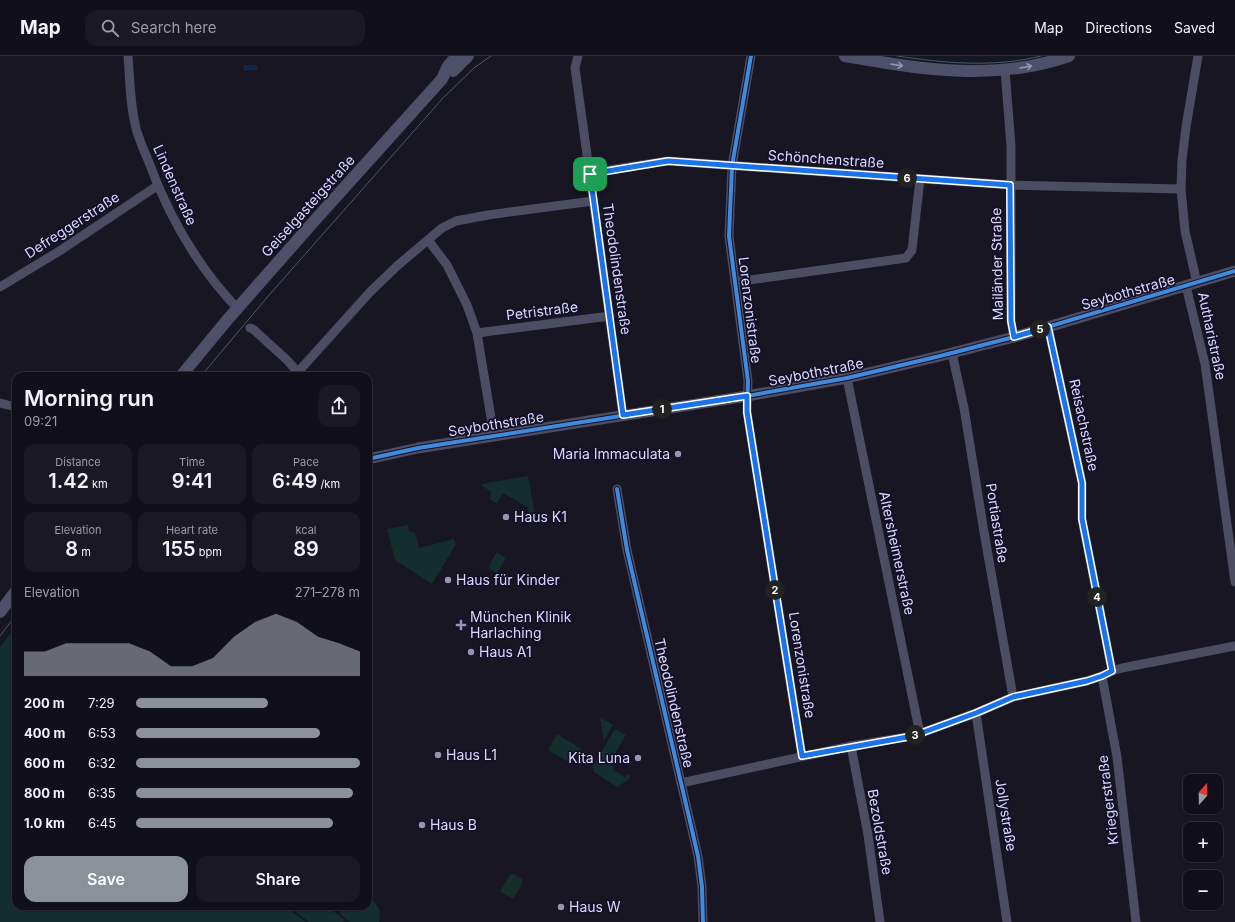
<!DOCTYPE html>
<meta charset="utf-8">
<style>
body{margin:0;font-family:Inter,sans-serif;background:#1a1923;color:#f1f3f6;height:100vh;display:flex;flex-direction:column;font-size:15px;white-space:nowrap}
*{box-sizing:border-box;margin:0}
p{font-size:13px;color:#9c9da2}
.icon{flex:none;width:22px;height:22px;fill:none;stroke:currentColor;stroke-width:2;stroke-linecap:round;stroke-linejoin:round}
.map{position:relative;flex:1;overflow:hidden}
.details{position:absolute;left:12px;top:316px;width:360px;height:538px;display:flex;flex-direction:column;background:#11101a;border-radius:12px;box-shadow:0 1px 3px #0004,0 0 0 1px #303039}
.details>*{flex:none}
.needle{width:26px;rotate:20deg}
.controls{position:absolute;left:1183px;top:718px;display:grid;gap:8px}
.controls a{display:grid;place-items:center;width:40px;height:40px;border-radius:8px;background:#11101a;box-shadow:0 1px 3px #0004,0 0 0 1px #303039;font-size:20px}
.pin{position:absolute;display:grid;place-items:center;width:34px;height:34px;color:#fff;margin:-17px;border-radius:8px;box-shadow:0 2px 6px #0006}
.km{position:absolute;width:20px;height:20px;margin:-10px;border-radius:50%;background:#222;color:#fff;font-size:11px;line-height:20px;text-align:center}
.round{display:grid;place-items:center;flex:none;width:42px;height:42px;border-radius:12px;background:#1a1923}
.headline{display:flex;align-items:center;justify-content:space-between;height:68px;padding:0 12px}
h1{font-size:22px;font-weight:600;line-height:30px}
.stats{display:grid;grid-template-columns:repeat(3,1fr);gap:6px;height:68px;padding:4px 12px}
.stats div{display:grid;align-content:center;border-radius:10px;background:#1a1923;text-align:center}
.stats b{font-size:20px;font-weight:600}
.stats small{font-size:11px;font-weight:400}
.stats p{font-size:11px}
.chart{height:112px;padding:8px 12px}
.chart p{display:flex;justify-content:space-between}
.chart svg{width:100%;height:72px;margin-top:4px;fill:#8c9099;opacity:.7}
.cta{display:flex;gap:8px;margin-top:auto;padding:8px 12px}
.cta a{flex:1;height:46px;border-radius:12px;background:#8c9099;color:#fff;font-size:16px;font-weight:600;line-height:46px;text-align:center}
.cta a+a{background:#1a1923;color:#f1f3f6}
ul{padding:0 12px;list-style:none;font-size:13px}
li{display:grid;grid-template-columns:64px 48px 1fr;align-items:center;height:30px}
li i{height:10px;border-radius:5px;background:#8c9099}
header{display:flex;align-items:center;gap:24px;box-sizing:border-box;height:56px;padding:0 20px;background:#11101a;border-bottom:1px solid #303039}
header strong{font-size:19px}
nav{display:flex;gap:22px;margin-inline-start:auto;font-size:14px}
.search{width:280px;height:36px;background:#1a1923;display:flex;align-items:center;gap:10px;box-sizing:border-box;padding:0 14px;border-radius:12px;color:#9c9da2;font-size:15px}
.map>svg:first-child{display:block}
</style>
<header>
<strong>Map</strong>
<div class="search"><svg class="icon" aria-label="search" viewBox="0 0 24 24"><circle cx="10" cy="10" r="6"/><path d="M15 15l6 6"/></svg>Search here</div>
<nav><a>Map</a><a>Directions</a><a>Saved</a></nav>
</header>
<div class="map">
<svg width="1235" height="866" viewBox="0 0 1235 866">
<rect width="100%" height="100%" fill="#171622"/>
<g fill="#142e2d">
<polygon points="528,420 535,458 529,459 526,458 529,452 503,437 497,448 489,442 492,436 480,429 487,427"/>
<polygon points="408,469 409,475 415,477 419,492 454,483 456,488 432,528 395,504 387,473"/>
<polygon points="497,496 506,502 497,517 489,513 491,508 490,507"/>
<polygon points="16,570 16,850 284,850 306,866 0,866 0,591"/>
<polygon points="600,661 613,669 604,685"/>
<polygon points="615,673 626,679 609,708 615,711 613,714 625,721 627,718 630,720 629,723 617,731 594,716 593,710"/>
<polygon points="557,678 581,693 572,708 548,694"/>
<polygon points="514,818 522,823 521,830 513,843 500,835 510,819"/>
<path d="M368,842C378,848 382,854 379,866H350L340,858L342,850H368Z"/>
<polygon points="288,850 326,850 345,864 343,866 309,866"/>
</g>
<polygon fill="#112849" points="257,9 257,14 244,15 243,9"/>
<g fill="none" stroke-linecap="round" stroke-linejoin="round">
<g stroke="#4c4c63" stroke-width="9">
<path d="M128,0C130,25 130,51 137,76C140,85 144,95 148,104C168,159 197,210 237,252"/>
<polyline points="578,0 575,12 623,359"/>
<polyline points="751,0 732,110 729,180 748,325 747,356 802,700"/>
<polyline points="1005,14 1011,90 1011,265 1014,281"/>
<polyline points="590,117 668,105 1010,129 1181,133"/>
<polyline points="428,184 447,209 467,249 477,277 494,380"/>
<polyline points="735,226 906,202 912,194 920,123"/>
<polyline points="1197,227 1185,175 1181,133 1182,104 1186,71 1198,0"/>
<polyline points="1186,230 1205,308 1235,526"/>
<polyline points="0,231 61,194 157,130"/>
<polyline points="1048,271 1082,427 1082,463 1112,615"/>
<polyline points="250,272 253,273 287,304 301,320"/>
<polyline points="477,277 610,260"/>
<polyline points="952,297 964,352 984,476 1013,641"/>
<polyline points="298,316 370,236 397,210 442,172 456,165 488,159 593,145"/>
<polyline points="847,322 920,678"/>
<polyline points="0,347 16,351"/>
<polyline points="617,433 627,494 698,800 702,831 703,866"/>
<polyline points="1102,620 1117,701 1136,866"/>
<polyline points="976,657 1007,866"/>
<polyline points="851,690 868,779 880,866"/>
<polyline points="681,727 851,690 913,680 976,657 1013,641 1087,625 1102,620 1112,615 1122,612 1235,590"/>
</g>
<polyline stroke="#4c4c63" stroke-width="11" points="368,403 418,392 747,340 847,322 940,300 1014,281 1235,215"/>
<g stroke="#4e4f69" stroke-width="12">
<path d="M845,0C921,13 994,26 1069,0"/>
<polyline points="453,15 468,0"/>
<polyline points="181,320 228,263 316,163 442,23 448,10 457,0"/>
<polyline points="0,556 16,535"/>
</g>
<g stroke="#455c6a" stroke-width="1">
<path d="M897,0C945,7 993,12 1041,0"/>
<polyline points="201,320 270,238 443,42 474,12 491,0"/>
<polyline points="0,580 16,559"/>
</g>
<defs>
<g id="cycleway">
<polyline points="751,0 732,110 729,180 748,325 747,356 802,700"/>
<polyline points="368,403 418,392 747,340 847,322 940,300 1014,281 1235,215"/>
<polyline points="617,433 627,494 698,800 702,831 703,866"/>
</g>
</defs>
<use href="#cycleway" stroke="#131028" stroke-width="6"/>
<use href="#cycleway" stroke="#408adc" stroke-width="4"/>
</g>
<defs><path id="oneway-shaft" d="M-6 0H5M1.5-3L5.5 0L1.5 3" fill="none" stroke-width="1.6" stroke-linecap="round" stroke-linejoin="round"/></defs>
<g stroke="#9494b4">
<use href="#oneway-shaft" transform="translate(897 9) rotate(8)"/>
<use href="#oneway-shaft" transform="translate(1026 11) rotate(-10)"/>
</g>
<g fill="none" stroke-linecap="round" stroke-linejoin="round">
<defs>
<polygon id="route" points="668,105 1010,129 1011,265 1014,281 1048,271 1082,427 1082,463 1112,615 1102,620 1087,625 1013,641 976,657 913,680 802,700 747,356 747,340 623,359 590,118"/>
</defs>
<use href="#route" stroke="#fff" stroke-width="8"/>
<use href="#route" stroke="#1a73e8" stroke-width="5"/>
</g>
<g fill="#9694b1" stroke="#131028" stroke-width="1.5">
<circle cx="678" cy="398" r="4"/>
<circle cx="506" cy="461" r="4"/>
<circle cx="448" cy="524" r="4"/>
<path d="M459 563h4v4h4v4h-4v4h-4v-4h-4v-4h4z"/>
<circle cx="471" cy="596" r="4"/>
<circle cx="438" cy="699" r="4"/>
<circle cx="638" cy="702" r="4"/>
<circle cx="422" cy="769" r="4"/>
<circle cx="561" cy="851" r="4"/>
</g>
<g text-anchor="middle" stroke-width="3.5" stroke-linejoin="round" paint-order="stroke">
<g font-size="14" fill="#dbd8fe" stroke="#131028">
<text transform="translate(826 103) rotate(4)" y="5">Schönchenstraße</text>
<text transform="translate(175 129) rotate(66)" y="5">Lindenstraße</text>
<text transform="translate(308 150) rotate(-48)" y="5">Geiselgasteigstraße</text>
<text transform="translate(72 169) rotate(-33)" y="5">Defreggerstraße</text>
<text transform="translate(997 208) rotate(-91)" y="5">Mailänder Straße</text>
<text transform="translate(617 213) rotate(82)" y="5">Theodolindenstraße</text>
<text transform="translate(1128 236) rotate(-16)" y="5">Seybothstraße</text>
<text transform="translate(750 254) rotate(83)" y="5">Lorenzonistraße</text>
<text transform="translate(542 255) rotate(-7)" y="5">Petristraße</text>
<text transform="translate(1212 280) rotate(78)" y="5">Autharistraße</text>
<text transform="translate(816 316) rotate(-11)" y="5">Seybothstraße</text>
<text transform="translate(496 368) rotate(-9)" y="5">Seybothstraße</text>
<text transform="translate(1084 369) rotate(78)" y="5">Reisachstraße</text>
<text transform="translate(997 467) rotate(81)" y="5">Portiastraße</text>
<text transform="translate(897 497) rotate(78)" y="5">Altersheimerstraße</text>
<text transform="translate(802 609) rotate(81)" y="5">Lorenzonistraße</text>
<text transform="translate(674 647) rotate(77)" y="5">Theodolindenstraße</text>
<text transform="translate(1108 744) rotate(-97)" y="5">Kriegerstraße</text>
<text transform="translate(1006 759) rotate(81)" y="5">Jollystraße</text>
<text transform="translate(880 776) rotate(80)" y="5">Bezoldstraße</text>
</g>
<g font-size="14" fill="#dbd8fe" stroke="#131028" text-anchor="start">
<text x="670" y="403" text-anchor="end">Maria Immaculata</text>
<text x="514" y="466">Haus K1</text>
<text x="456" y="529">Haus für Kinder</text>
<text x="470" y="566">München Klinik<tspan x="470" dy="16">Harlaching</tspan></text>
<text x="479" y="601">Haus A1</text>
<text x="446" y="704">Haus L1</text>
<text x="630" y="707" text-anchor="end">Kita Luna</text>
<text x="430" y="774">Haus B</text>
<text x="569" y="856">Haus W</text>
</g>
</g>
</svg>
<div class="controls">
<a><svg class="needle" viewBox="-14 -14 28 28"><path d="M0-13l5 13h-10z" fill="#e53935"/><path d="M0 13l5-13h-10z" fill="#9c9da2"/></svg></a>
<a>+</a>
<a>−</a>
</div>
<div class="pin" style="left:590px;top:118px;background:#1e9e55"><svg class="icon" aria-label="arrive" viewBox="0 0 24 24"><path d="M6 21V4h12l-3 4 3 4H6"/></svg></div>
<b class="km" style="left:662px;top:353px">1</b>
<b class="km" style="left:775px;top:534px">2</b>
<b class="km" style="left:915px;top:679px">3</b>
<b class="km" style="left:1097px;top:541px">4</b>
<b class="km" style="left:1040px;top:273px">5</b>
<b class="km" style="left:907px;top:122px">6</b>
<section class="details">
<div class="headline"><div><h1>Morning run</h1><p>09:21</p></div><a class="round"><svg class="icon" aria-label="share" viewBox="0 0 24 24"><path d="M12 15V3M7 8l5-5 5 5M5 13v7h14v-7"/></svg></a></div>
<div class="stats">
<div><p>Distance</p><b>1.42<small> km</small></b></div>
<div><p>Time</p><b>9:41</b></div>
<div><p>Pace</p><b>6:49<small> /km</small></b></div>
</div>
<div class="stats">
<div><p>Elevation</p><b>8<small> m</small></b></div>
<div><p>Heart rate</p><b>155<small> bpm</small></b></div>
<div><p>kcal</p><b>89</b></div>
</div>
<div class="chart"><p><span>Elevation</span>271–278 m</p>
<svg viewBox="0 0 160 44" preserveAspectRatio="none"><path d="M0 44V29L10 29L20 24L30 24L40 24L50 24L60 29L70 38L80 38L90 33L100 20L110 11L120 6L130 11L140 20L150 24L160 29V44z"/></svg>
</div>
<ul>
<li><b>200 m</b>7:29<i style="width:59%"></i></li>
<li><b>400 m</b>6:53<i style="width:82%"></i></li>
<li><b>600 m</b>6:32<i style="width:100%"></i></li>
<li><b>800 m</b>6:35<i style="width:97%"></i></li>
<li><b>1.0 km</b>6:45<i style="width:88%"></i></li>
</ul>
<div class="cta"><a>Save</a><a>Share</a></div>
</section>
</div>
